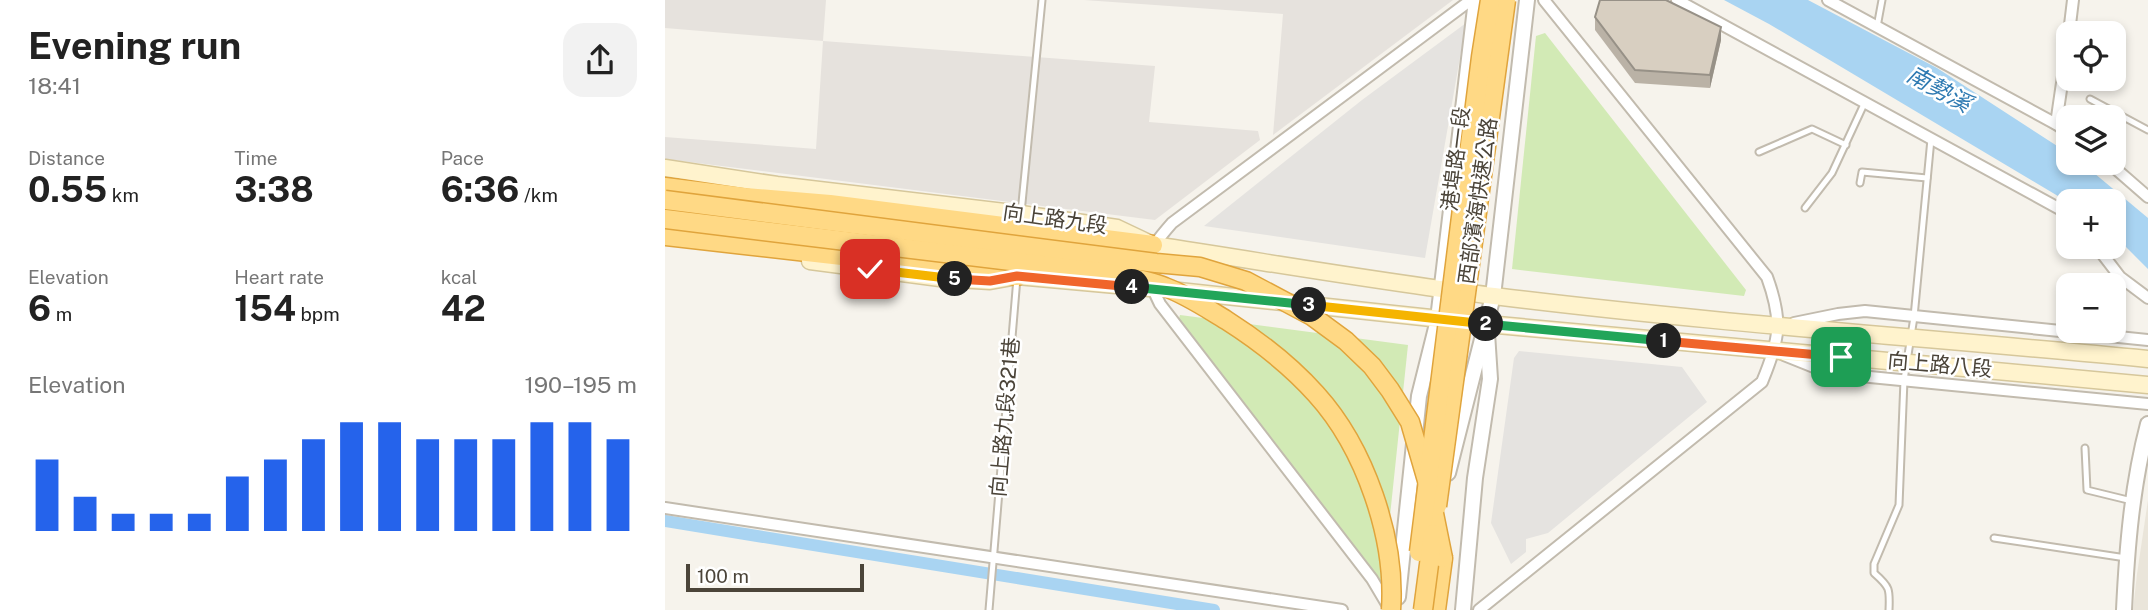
<!DOCTYPE html>
<meta charset="utf-8">
<style>
body{margin:0;font-family:"Public Sans","Noto Sans TC",sans-serif;background:#f2f2f2;color:#222;height:100vh;display:flex;flex-direction:column;font-size:26px;white-space:nowrap}
*{box-sizing:border-box;margin:0}
p{font-size:23px;color:#767676}
.icon{flex:none;width:38px;height:38px;fill:none;stroke:currentColor;stroke-width:2;stroke-linecap:round;stroke-linejoin:round}
.map{position:relative;flex:1;overflow:hidden}
.panel{display:flex;flex-direction:column;background:#fff;width:665px}
.panel>*{flex:none}
.buttons{position:absolute;left:1391px;top:21px;display:grid;gap:14px}
.buttons a{display:grid;place-items:center;width:70px;height:70px;border-radius:14px;background:#fff;box-shadow:0 4px 10px #0003;font-size:35px}
.scale{position:absolute;left:21px;bottom:18px;width:178px;box-sizing:border-box;padding-left:7px;border:4px solid #4b4439;border-top:0;font-size:19px;line-height:24px;white-space:nowrap;color:#4b4439;-webkit-text-stroke:5px #fff;paint-order:stroke}
.pin{position:absolute;display:grid;place-items:center;width:60px;height:60px;color:#fff;margin:-30px;border-radius:14px;box-shadow:0 4px 10px #0006}
.km{position:absolute;width:35px;height:35px;margin:-18px;border-radius:50%;background:#222;color:#fff;font-size:19px;line-height:35px;text-align:center}
.round{display:grid;place-items:center;flex:none;width:74px;height:74px;border-radius:21px;background:#f2f2f2}
.head{display:flex;align-items:center;justify-content:space-between;height:119px;padding:0 28px}
h1{font-size:38px;font-weight:700;line-height:52px}
.metrics{display:grid;grid-template-columns:repeat(3,1fr);gap:10px;height:119px;padding:7px 28px}
.metrics div{display:grid;align-content:center}
.metrics b{font-size:35px;font-weight:700}
.metrics small{font-size:19px;font-weight:400}
.metrics p{font-size:19px}
.chart{height:196px;padding:14px 28px}
.chart p{display:flex;justify-content:space-between}
.chart svg{width:100%;height:126px;margin-top:7px;stroke:#2563eb;stroke-width:6}
main{display:flex;flex:1;min-height:0}
.map>svg:first-child{display:block}
</style>
<main>
<section class="panel">
<div class="head"><div><h1>Evening run</h1><p>18:41</p></div><a class="round"><svg class="icon" aria-label="share" viewBox="0 0 24 24"><path d="M12 15V3M7 8l5-5 5 5M5 13v7h14v-7"/></svg></a></div>
<div class="metrics">
<div><p>Distance</p><b>0.55<small> km</small></b></div>
<div><p>Time</p><b>3:38</b></div>
<div><p>Pace</p><b>6:36<small> /km</small></b></div>
</div>
<div class="metrics">
<div><p>Elevation</p><b>6<small> m</small></b></div>
<div><p>Heart rate</p><b>154<small> bpm</small></b></div>
<div><p>kcal</p><b>42</b></div>
</div>
<div class="chart"><p><span>Elevation</span>190–195 m</p>
<svg viewBox="0 0 160 44" preserveAspectRatio="none"><path d="M5 44V19M15 44V32M25 44V38M35 44V38M45 44V38M55 44V25M65 44V19M75 44V12M85 44V6M95 44V6M105 44V12M115 44V12M125 44V12M135 44V6M145 44V6M155 44V12"/></svg>
</div>
</section>
<div class="map">
<svg width="1483" height="610" viewBox="0 0 1483 610">
<rect width="100%" height="100%" fill="#f6f3ec"/>
<polygon fill="#eae5da" points="1483,500 1483,610 1468,610 1472,574"/>
<g fill="#e6e2dd">
<polygon points="0,0 161,0 158,41 490,66 484,122 593,131 595,140 490,220 0,159 0,137 151,149 158,41 0,28"/>
<polygon points="419,0 788,0 608,135 618,14"/>
</g>
<g fill="#d2eab5">
<polygon points="880,33 1081,290 1079,296 847,269 871,36"/>
<polygon points="515,315 743,345 718,582 713,584 513,322"/>
</g>
<g fill="#e5e3e0">
<polygon points="801,23 760,258 539,226 697,100"/>
<polygon points="854,351 1017,367 1042,402 883,533 861,539 861,552 846,564 826,523 849,358"/>
</g>
<polygon fill="#a9d4f2" points="1059,0 1143,0 1272,68 1403,153 1404,163 1417,163 1483,218 1483,269 1449,235 1449,201 1403,202 1104,24"/>
<g fill="none" stroke-linecap="round" stroke-linejoin="round">
<polyline stroke="#a9d4f2" stroke-width="12" points="0,521 549,610"/>
<defs>
<g id="service">
<polyline points="1212,27 1217,0"/>
<polyline points="1425,99 1483,130"/>
<polyline points="1094,152 1147,129 1181,145"/>
<polyline points="1195,183 1197,172 1262,178"/>
<polyline points="1140,208 1167,173 1200,102"/>
<polyline points="356,213 377,0"/>
<polyline points="1420,448 1422,490 1467,501"/>
<polyline points="1329,538 1461,558"/>
<polyline points="324,610 352,278"/>
<path d="M1224,610C1225,589 1225,587 1209,573V564L1234,505L1239,380L1249,317L1266,139"/>
</g>
<g id="minor">
<polyline points="1012,0 1404,214"/>
<polyline points="1163,0 1391,124 1404,133"/>
<polyline points="1404,33 1408,0"/>
<polyline points="1391,124 1404,35"/>
<polyline points="1444,163 1483,197"/>
<polyline points="1432,247 1455,277 1483,298"/>
<polyline points="1129,323 1173,314 1200,311 1483,340"/>
<polyline points="1119,355 1164,373 1483,404"/>
<polyline points="0,508 677,610"/>
<path d="M723,606L707,579L495,304C475,264 479,255 507,223L806,0"/>
<path d="M814,610L1097,382C1115,339 1118,321 1102,277L879,0"/>
</g>
<g id="tertiary">
<polyline points="774,329 773,319 811,0"/>
<polyline points="783,473 828,296 862,0"/>
<polyline points="733,597 754,396 773,320"/>
<polyline points="798,610 810,478 825,379 822,333"/>
<path d="M1459,610C1462,547 1467,485 1483,424"/>
</g>
<g id="secondary">
<path d="M0,168L112,185L356,214L452,228L488,245C601,262 715,282 829,296C1046,323 1265,338 1483,359"/>
<polyline points="145,261 275,278 325,281 352,276 484,288"/>
<polyline points="514,291 822,324 1483,385"/>
</g>
<g id="trunk">
<polyline points="0,187 80,197 165,204 488,245"/>
<polyline points="0,236 352,276"/>
<polyline points="771,610 778,558"/>
</g>
</defs>
<use href="#service" stroke="#c2bbae" stroke-width="9"/>
<use href="#minor" stroke="#c2bbae" stroke-width="14"/>
<use href="#tertiary" stroke="#c2bbae" stroke-width="18"/>
<use href="#secondary" stroke="#d6c79b" stroke-width="19"/>
<use href="#trunk" stroke="#e0a43c" stroke-width="21"/>
<use href="#service" stroke="#fff" stroke-width="5"/>
<use href="#minor" stroke="#fff" stroke-width="10"/>
<use href="#tertiary" stroke="#fff" stroke-width="14"/>
<use href="#secondary" stroke="#fff3cd" stroke-width="16"/>
<use href="#trunk" stroke="#ffd985" stroke-width="18"/>
<defs>
<g id="trunk-bridge">
<polyline points="0,200 491,263 535,267 581,281 647,316 681,341 707,366 725,390 745,422 763,484 778,558"/>
<path d="M0,219L443,273C462,277 483,280 500,287C522,295 541,308 561,320C594,341 625,365 651,394C700,448 731,538 726,610"/>
<polyline points="772,506 841,0"/>
<polyline points="754,552 816,57 825,0"/>
<polyline points="758,610 768,534"/>
</g>
</defs>
<use href="#trunk-bridge" stroke="#e0a43c" stroke-width="21" stroke-linecap="butt"/>
<use href="#trunk-bridge" stroke="#ffd985" stroke-width="18"/>
</g>
<polygon fill="#bab2a6" points="930,17 1056,40 1045,88 970,83 930,30"/>
<polygon fill="#979187" points="1056,27 1056,40 1045,88 1045,75"/>
<polygon fill="#d8cfc1" stroke="#979187" stroke-width="2" points="935,0 1001,0 1056,27 1045,75 970,70 930,17"/>
<g fill="none" stroke-linecap="round" stroke-linejoin="round">
<defs>
<polyline id="split-1" points="999,341 1176,357"/>
<polyline id="split-2" points="821,324 999,341"/>
<polyline id="split-3" points="644,305 821,324"/>
<polyline id="split-4" points="467,287 644,305"/>
<polyline id="split-5" points="290,279 325,281 352,276 467,287"/>
<polyline id="split-6" points="205,269 290,279"/>
</defs>
<use href="#split-1" stroke="#fff" stroke-width="14"/>
<use href="#split-2" stroke="#fff" stroke-width="14"/>
<use href="#split-3" stroke="#fff" stroke-width="14"/>
<use href="#split-4" stroke="#fff" stroke-width="14"/>
<use href="#split-5" stroke="#fff" stroke-width="14"/>
<use href="#split-6" stroke="#fff" stroke-width="14"/>
<use href="#split-1" stroke="#f0652b" stroke-width="9"/>
<use href="#split-2" stroke="#22a559" stroke-width="9"/>
<use href="#split-3" stroke="#f5b400" stroke-width="9"/>
<use href="#split-4" stroke="#22a559" stroke-width="9"/>
<use href="#split-5" stroke="#f0652b" stroke-width="9"/>
<use href="#split-6" stroke="#f5b400" stroke-width="9"/>
</g>
<g text-anchor="middle" stroke-width="5" stroke-linejoin="round" paint-order="stroke">
<g font-size="21" fill="#4b4439" stroke="#fff">
<text transform="translate(791 159) rotate(-83)" y="7">港埠路一段</text>
<text transform="translate(813 201) rotate(-82)" y="7">西部濱海快速公路</text>
<text transform="translate(390 219) rotate(8)" y="7">向上路九段</text>
<text transform="translate(1275 365) rotate(5)" y="7">向上路八段</text>
<text transform="translate(340 417) rotate(-85)" y="7">向上路九段321巷</text>
</g>
<g font-size="23" font-style="italic" fill="#2e7ab2" stroke="#fff">
<text transform="translate(1274 89) rotate(29)" y="8">南勢溪</text>
</g>
</g>
</svg>
<div class="buttons">
<a><svg class="icon" aria-label="locate" viewBox="0 0 24 24"><circle cx="12" cy="12" r="6"/><path d="M12 2v4M12 18v4M2 12h4M18 12h4"/></svg></a>
<a><svg class="icon" aria-label="layers" viewBox="0 0 24 24"><path d="M12 4l9 5-9 5-9-5zM3 14l9 5 9-5"/></svg></a>
<a>+</a>
<a>−</a>
</div>
<div class="scale">100 m</div>
<div class="pin" style="left:1176px;top:357px;background:#1e9e55"><svg class="icon" aria-label="arrive" viewBox="0 0 24 24"><path d="M6 21V4h12l-3 4 3 4H6"/></svg></div>
<div class="pin" style="left:205px;top:269px;background:#d93025"><svg class="icon" aria-label="check" viewBox="0 0 24 24"><path d="M5 12l5 5 9-10"/></svg></div>
<b class="km" style="left:999px;top:341px">1</b>
<b class="km" style="left:821px;top:324px">2</b>
<b class="km" style="left:644px;top:305px">3</b>
<b class="km" style="left:467px;top:287px">4</b>
<b class="km" style="left:290px;top:279px">5</b>
</div>
</main>
